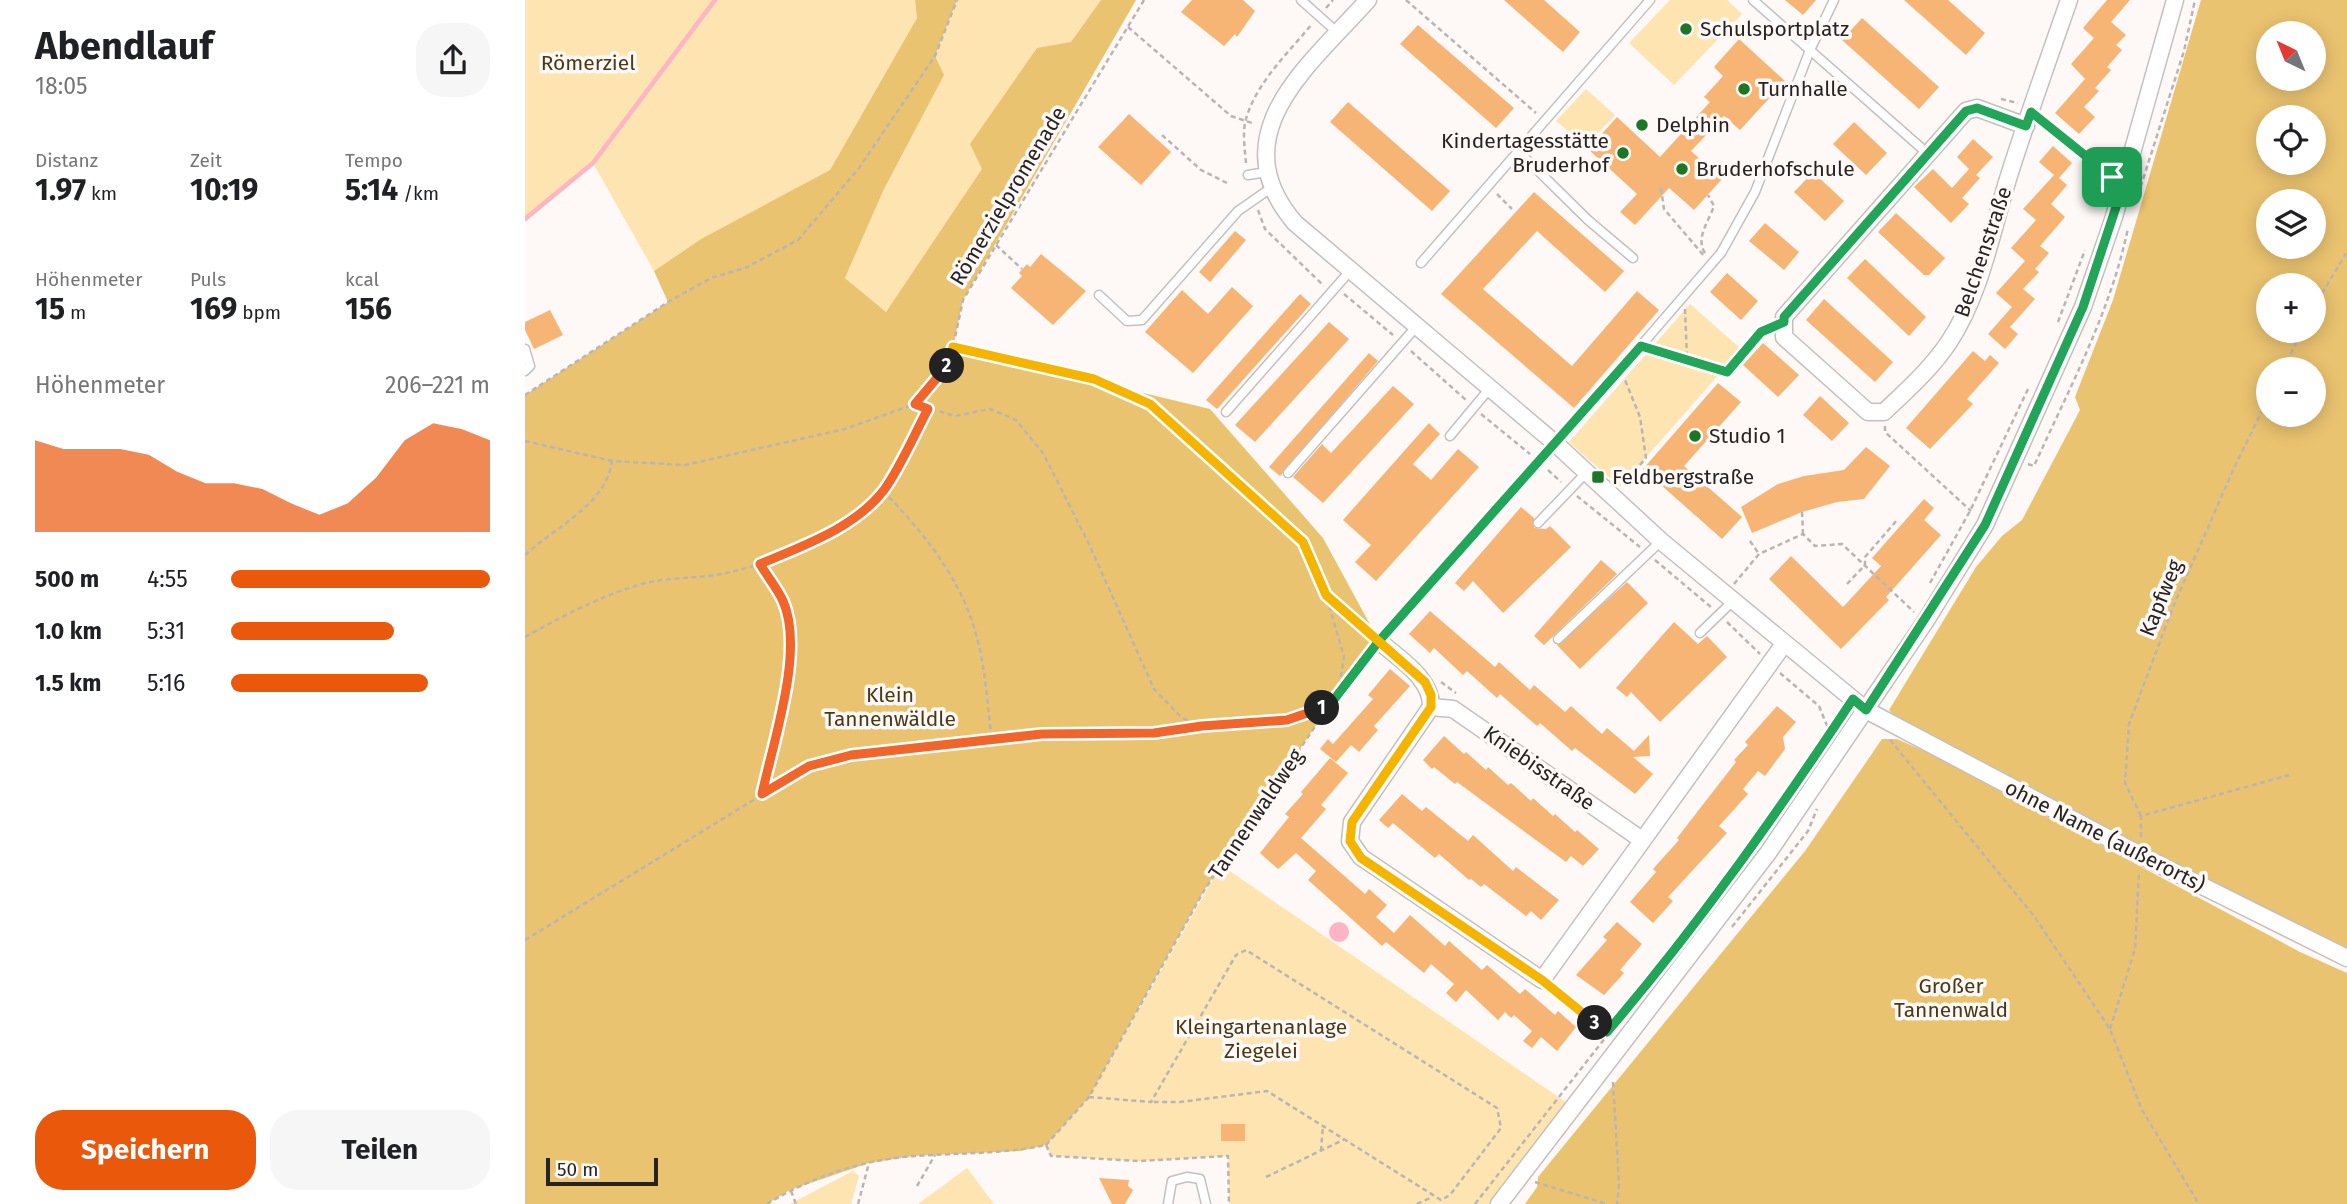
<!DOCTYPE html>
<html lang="de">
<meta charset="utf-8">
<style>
body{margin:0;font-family:"Fira Sans",sans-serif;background:#f6f6f6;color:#202124;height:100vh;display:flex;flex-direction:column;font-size:26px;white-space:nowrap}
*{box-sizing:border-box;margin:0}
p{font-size:23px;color:#757577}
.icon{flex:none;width:38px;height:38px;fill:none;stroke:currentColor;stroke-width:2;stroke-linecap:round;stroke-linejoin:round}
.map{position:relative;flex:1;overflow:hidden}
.panel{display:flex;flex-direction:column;background:#fff;width:525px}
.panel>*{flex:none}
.needle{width:46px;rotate:317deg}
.fabs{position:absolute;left:1731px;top:21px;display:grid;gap:14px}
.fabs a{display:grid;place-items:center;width:70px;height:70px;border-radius:50%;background:#fff;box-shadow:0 4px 18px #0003;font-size:35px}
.scale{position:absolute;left:21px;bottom:18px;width:112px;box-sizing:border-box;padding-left:7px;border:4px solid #262423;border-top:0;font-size:19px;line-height:24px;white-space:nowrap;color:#262423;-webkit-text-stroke:5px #fef9f7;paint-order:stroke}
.pin{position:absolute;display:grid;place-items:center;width:60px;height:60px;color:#fff;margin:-30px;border-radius:14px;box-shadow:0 4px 10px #0006}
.km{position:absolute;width:35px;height:35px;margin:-18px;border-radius:50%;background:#222;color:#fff;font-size:19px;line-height:35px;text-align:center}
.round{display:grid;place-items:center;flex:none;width:74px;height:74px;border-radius:28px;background:#f6f6f6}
.overview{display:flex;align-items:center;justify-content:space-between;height:119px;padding:0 35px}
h1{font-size:38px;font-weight:700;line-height:52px}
.figures{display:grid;grid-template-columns:repeat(3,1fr);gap:10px;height:119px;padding:7px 35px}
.figures div{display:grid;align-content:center}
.figures b{font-size:30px;font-weight:700}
.figures small{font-size:19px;font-weight:400}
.figures p{font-size:19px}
.chart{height:196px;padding:14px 35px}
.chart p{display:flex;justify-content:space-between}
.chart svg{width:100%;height:126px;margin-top:7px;fill:#ea580c;opacity:.7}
.cta{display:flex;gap:14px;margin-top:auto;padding:14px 35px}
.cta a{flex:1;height:80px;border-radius:28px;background:#ea580c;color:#fff;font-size:28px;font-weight:700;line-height:80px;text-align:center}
.cta a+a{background:#f6f6f6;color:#202124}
ul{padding:0 35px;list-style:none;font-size:23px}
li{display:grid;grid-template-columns:112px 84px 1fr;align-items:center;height:52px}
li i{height:18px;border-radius:9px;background:#ea580c}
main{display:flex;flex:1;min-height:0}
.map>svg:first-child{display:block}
</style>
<main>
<section class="panel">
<div class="overview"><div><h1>Abendlauf</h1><p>18:05</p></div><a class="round"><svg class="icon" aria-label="share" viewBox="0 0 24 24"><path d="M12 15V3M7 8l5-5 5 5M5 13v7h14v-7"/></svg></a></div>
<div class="figures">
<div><p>Distanz</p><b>1.97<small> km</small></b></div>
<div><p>Zeit</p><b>10:19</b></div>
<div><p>Tempo</p><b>5:14<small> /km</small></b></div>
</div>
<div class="figures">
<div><p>Höhenmeter</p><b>15<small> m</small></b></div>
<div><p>Puls</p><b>169<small> bpm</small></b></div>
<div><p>kcal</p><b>156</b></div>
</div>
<div class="chart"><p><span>Höhenmeter</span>206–221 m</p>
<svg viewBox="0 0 160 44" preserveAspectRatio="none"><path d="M0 44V12L10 15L20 15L30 15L40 17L50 23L60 27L70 27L80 29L90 34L100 38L110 34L120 25L130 12L140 6L150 8L160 12V44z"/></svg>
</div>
<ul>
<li><b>500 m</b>4:55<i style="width:100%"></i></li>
<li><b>1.0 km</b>5:31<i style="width:63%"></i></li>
<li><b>1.5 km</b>5:16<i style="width:76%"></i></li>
</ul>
<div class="cta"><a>Speichern</a><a>Teilen</a></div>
</section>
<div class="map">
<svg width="1822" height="1204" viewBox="0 0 1822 1204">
<rect width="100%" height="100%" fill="#fef9f7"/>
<g fill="#fde4b1">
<polygon points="0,0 390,0 392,18 305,170 176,239 129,271 68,163 0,219"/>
<polygon points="432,0 576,0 361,312 320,278 359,189"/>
<polygon points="1145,0 1202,0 1217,14 1149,85 1104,43"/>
<polygon points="1061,89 1090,115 1061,146 1031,121"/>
<polygon points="1165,304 1216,349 1095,487 1044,442"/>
<polygon points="696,865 1048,1107 974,1204 704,1204 703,1156 614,1161 526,1156 521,1145 564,1097"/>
<polygon points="442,1168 469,1204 393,1204"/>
<polygon points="328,1171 334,1176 326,1204 265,1204"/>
</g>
<g fill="#eac370" fill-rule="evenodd">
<polygon points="390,0 432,0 410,56 419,75 359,189 320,278 361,312 457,169 445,144 512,48 546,42 576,0 611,0 438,300 428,347 685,409 798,538 854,641 804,706 680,889 564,1097 521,1145 495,1151 388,1156 344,1163 265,1190 242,1204 0,1204 0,395 143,302 129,271 176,239 305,170 392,18"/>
<path d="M1676,0H1822V950L1607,844L1371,718L1364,710L1451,567L1477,536L1497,520L1555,410L1550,397L1588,300ZM1743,33H1788V79H1743ZM1743,117H1788V163H1743ZM1743,201H1788V247H1743ZM1743,285H1788V331H1743ZM1743,369H1788V415H1743Z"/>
<polygon points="1357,739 1372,739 1406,754 1775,952 1822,973 1822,1204 1000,1204 1012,1187 1013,1177 1280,851"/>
</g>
<circle fill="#feb4c3" cx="814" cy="932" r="10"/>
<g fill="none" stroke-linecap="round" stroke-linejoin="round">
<polyline stroke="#feb4c3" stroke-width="4.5" points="0,219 68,163 190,0"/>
</g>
<g fill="#f6b574">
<polygon points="667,0 718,0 730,11 712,37 710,34 699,46 656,12"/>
<polygon points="979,0 1019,0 1055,32 1038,52"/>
<polygon points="1260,0 1291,0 1278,15"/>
<polygon points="1379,0 1423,0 1460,33 1441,55"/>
<polygon points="1582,0 1605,0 1586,22 1601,35 1591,45 1597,50 1582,67 1586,70 1570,88 1574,91 1559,107 1570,117 1554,134 1530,113 1560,79 1546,64 1569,38 1558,28"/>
<polygon points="1337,18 1414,87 1394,109 1317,40"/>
<polygon points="893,25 989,108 971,128 875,44"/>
<polygon points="1214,39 1260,81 1215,130 1199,116 1166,151 1197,179 1169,210 1144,188 1110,225 1095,212 1112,194 1063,149 1092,117 1135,157 1185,102 1179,97 1198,76 1189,67"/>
<polygon points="823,102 925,191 907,211 805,122"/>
<polygon points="604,114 646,152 616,185 573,147"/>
<polygon points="1329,122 1362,153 1341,175 1308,144"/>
<polygon points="1448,139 1468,157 1451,175 1455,178 1437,198 1444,204 1426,223 1389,187 1408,169 1427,188 1444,169 1432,157"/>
<polygon points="1528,146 1547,163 1534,178 1542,185 1526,204 1540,217 1515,246 1524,253 1510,269 1514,272 1498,289 1510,299 1485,327 1493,334 1480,349 1463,334 1487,307 1471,293 1500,261 1486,248 1511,220 1498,209 1529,175 1514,162"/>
<polygon points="1288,172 1319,201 1300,221 1269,192"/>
<polygon points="1009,192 1099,271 1080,292 1012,231 958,289 1047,366 1112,291 1134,310 1049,408 916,294"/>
<polygon points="1371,213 1420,258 1404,275 1399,275 1353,232"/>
<polygon points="1240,223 1274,252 1259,270 1224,241"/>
<polygon points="710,231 721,240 685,282 674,272"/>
<polygon points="516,254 561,291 528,325 486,288 497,276 494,273 502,264 505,267"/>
<polygon points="1340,259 1401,317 1384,336 1322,278"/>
<polygon points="1202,273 1233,301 1216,320 1185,292"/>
<polygon points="707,287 728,306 668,373 620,332 657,290 683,314"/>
<polygon points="775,294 786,304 692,409 681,400"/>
<polygon points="1299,299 1368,362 1350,382 1281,320"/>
<polygon points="25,310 38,335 9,349 0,330 0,322"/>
<polygon points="804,322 824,339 730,442 710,425"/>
<polygon points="1238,343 1274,375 1253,397 1218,365"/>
<polygon points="1448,351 1460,361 1465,355 1474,363 1442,399 1448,404 1405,449 1381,428"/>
<polygon points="844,353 853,361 755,476 744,467"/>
<polygon points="1193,383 1216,402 1159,466 1217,517 1197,539 1118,469"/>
<polygon points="868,386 889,404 798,503 768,477 797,444 806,453"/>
<polygon points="1295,396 1324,423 1307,441 1278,415"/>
<polygon points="904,423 915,434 888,464 906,480 933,449 954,467 851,581 830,562 846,545 818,520"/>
<polygon points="1341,447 1365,466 1339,499 1312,502 1277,512 1227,533 1216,507 1253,484 1279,476 1319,470"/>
<polygon points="1399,499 1409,508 1399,520 1416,535 1361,597 1364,600 1316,649 1244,579 1266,556 1318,607 1356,566 1347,558"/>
<polygon points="996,507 1009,518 1009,528 1021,529 1025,526 1046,547 978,613 948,581 939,591 930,583"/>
<polygon points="1076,560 1092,574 1019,645 1009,636"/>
<polygon points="1102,582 1123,603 1055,669 1032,645"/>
<polygon points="905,611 970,667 974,662 1005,690 1009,685 1040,712 1046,706 1077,734 1082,728 1109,751 1124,735 1125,756 1108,757 1128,774 1110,794 1050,748 1047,751 1015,723 1012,726 975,694 972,698 942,671 938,675 909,648 905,653 884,634"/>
<polygon points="1149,622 1173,644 1182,636 1202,657 1135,722 1106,692 1102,697 1091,688"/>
<polygon points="865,669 885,686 849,726 853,730 834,752 826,745 811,762 795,749 803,739 808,744 848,699 843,695"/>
<polygon points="1252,706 1271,722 1258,737 1260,749 1240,776 1233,771 1218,789 1223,794 1194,826 1202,833 1143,897 1148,901 1128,923 1105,902 1131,872 1128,869 1154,840 1152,838 1211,762 1209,760 1223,745 1220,742"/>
<polygon points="919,736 939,754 941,752 961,770 963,767 983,785 986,783 1006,801 1008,798 1028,816 1030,814 1050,832 1052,830 1074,849 1058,866 1046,856 1041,862 932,782 930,784 909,767 907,769 898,760"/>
<polygon points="805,758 823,773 796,805 801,809 776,838 840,894 844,889 862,905 851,917 869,933 885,915 920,946 924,941 957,970 962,965 995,994 1000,989 1030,1015 1033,1011 1051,1027 1032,1051 1016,1037 1007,1048 998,1041 1007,1031 989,1015 986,1018 980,1012 973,1020 941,990 931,1002 921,993 929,984 906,964 899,973 861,942 857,946 783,880 791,871 771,853 753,869 735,853 764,817 760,814 778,794 776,792"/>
<polygon points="877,794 897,811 901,807 943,841 948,835 988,871 991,867 1034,900 1016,920 1006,911 1001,916 959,884 956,887 946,879 944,880 914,854 910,858 868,823 863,828 854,820"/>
<polygon points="1092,922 1117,944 1095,970 1099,973 1079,995 1051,975 1082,940 1078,937"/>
<rect x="696" y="1124" width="24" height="17"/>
<polygon points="574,1178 604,1180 603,1186 608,1190 600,1204 587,1204"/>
</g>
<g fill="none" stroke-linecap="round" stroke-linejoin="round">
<defs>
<g id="service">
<polyline points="776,0 813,33"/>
<polyline points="1228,0 1402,153"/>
<polyline points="992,150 1063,220 1108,258"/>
<polyline points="723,175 742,172"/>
<polyline points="896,263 1125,0"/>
<polyline points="574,295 602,321 617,320 713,211 746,188"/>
<polyline points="0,349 5,366 0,371"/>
<polyline points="701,412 825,271"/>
<polyline points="925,436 965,388"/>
<polyline points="763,473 891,327"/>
<polyline points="1013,523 1060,474"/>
<polyline points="1175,633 1208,601"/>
<polyline points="1033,639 1136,541"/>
<polyline points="854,641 1031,444 1196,253 1230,192 1285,50 1309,0"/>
<polyline points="643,1204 647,1181 662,1177 675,1179 681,1204"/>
</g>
<g id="minor">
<path d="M843,0C785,65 694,134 770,223L1031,444L1136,541L1341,710L1615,855L1822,958"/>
<path d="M1501,126L1452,108L1441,111L1259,317V337L1343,412H1359C1381,391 1407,368 1424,342C1455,295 1466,235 1482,182C1501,121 1523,61 1544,0"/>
<path d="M854,641C874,659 907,678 906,707L827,822L825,841L836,857L1017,980L1259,644"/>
<polyline points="906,707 928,709 1117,840"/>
<polyline points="974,1204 1243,853 1400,622 1460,525 1558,307 1589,217 1650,0"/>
</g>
</defs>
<use href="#service" stroke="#c5c0be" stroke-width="11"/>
<use href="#minor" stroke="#c5c0be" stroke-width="19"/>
<g stroke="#bab5b4" stroke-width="2.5" stroke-dasharray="5 3.5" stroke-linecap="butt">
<polyline points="619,0 438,300 428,347 569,379 625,404 778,542 801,595 844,632"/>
<polyline points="881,0 1011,113"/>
<polyline points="801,8 808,0"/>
<polyline points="603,27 706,116 730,124"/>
<polyline points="1476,99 1493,103"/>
<polyline points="1517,121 1585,176"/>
<polyline points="637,135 676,170 702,183"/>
<path d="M721,163C720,150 717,132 721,119C731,83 764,52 787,24"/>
<polyline points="1136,188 1139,209 1180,257"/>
<polyline points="972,194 987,209"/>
<polyline points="1613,195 1659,51 1670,0"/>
<polyline points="733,210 740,229 799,286"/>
<polyline points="471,245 497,269"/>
<path d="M1180,253C1170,238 1184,221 1189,206L1183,195"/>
<polyline points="819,294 868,335"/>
<polyline points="1788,308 1822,252"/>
<polyline points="1160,309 1162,358"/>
<polyline points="1533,322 1560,250"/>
<polyline points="1236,332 1243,324"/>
<polyline points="1126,349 1202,372 1236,332 1243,329"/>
<polyline points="886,351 941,400"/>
<polyline points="1758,369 1777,331"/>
<polyline points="0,395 143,302 186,278 220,268 273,240 334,168 410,56 432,0"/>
<polyline points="390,404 430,416 465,409 491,420 518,453 564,544 629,689 657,718 677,726 762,721 802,706"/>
<polyline points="956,414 1005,454"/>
<polyline points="1360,426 1360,432 1446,511"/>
<polyline points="0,441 87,461 160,465 320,429 390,404 424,364 428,347"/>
<path d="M1503,464L1509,466C1544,389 1586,311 1603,228"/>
<polyline points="1023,470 1036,482"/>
<polyline points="1098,484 1121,458 1115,417 1100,380"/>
<path d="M358,491C399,533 437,579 452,638C461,670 462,706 467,739"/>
<polyline points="1052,496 1115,547"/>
<polyline points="1277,512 1278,534"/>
<polyline points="1225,541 1234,554"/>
<path d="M0,555C30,527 82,504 87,461"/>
<polyline points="1130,560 1187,608"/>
<path d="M235,564C242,576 252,588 258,601C280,650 248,742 237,794"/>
<polyline points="1405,583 1445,511 1503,389"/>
<polyline points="1209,584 1234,554 1278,534 1290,546 1317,544 1389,612"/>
<polyline points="1322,584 1340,565 1340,557 1373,519"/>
<polyline points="802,598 819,657 813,694"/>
<polyline points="1202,622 1235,654"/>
<path d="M0,637C38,616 75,596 117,584C142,577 170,579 196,574C253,563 315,535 356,493C374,474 390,433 403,409"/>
<polyline points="1255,673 1294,706 1305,733"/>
<polyline points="916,682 931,693"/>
<polyline points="1365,740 1509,916 1585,1029 1617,1110 1674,1204"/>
<polyline points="1616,816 1600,783 1604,724 1648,607 1709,468 1743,399"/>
<polyline points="1616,837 1616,816 1768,774"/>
<polyline points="1207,927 1283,831 1292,809"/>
<polyline points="0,940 284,766 326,755 399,745 517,734 629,733 677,726"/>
<polyline points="1028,988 1083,1033"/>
<polyline points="1585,1029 1610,949 1614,872"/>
<polyline points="1088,1082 1094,1184 1092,1204"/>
<polyline points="564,1097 626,1102 711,955 721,950 972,1108 976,1128 925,1195 916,1200 742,1091 655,1102 626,1102"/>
<polyline points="521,1145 564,1097 680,889 804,706 846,652"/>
<polyline points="796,1151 798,1125"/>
<polyline points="741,1177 820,1139"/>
<polyline points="1010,1182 1082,1204"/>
<polyline points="392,1186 410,1155"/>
<polyline points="266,1191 271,1204"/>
<path d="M242,1204C286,1177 339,1159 391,1156C435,1153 478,1154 521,1145L526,1156L614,1161L703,1156L704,1204"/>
<polyline points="333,1204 344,1163"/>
<polyline points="892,1204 907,1197"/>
<polyline points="950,1204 1106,1005"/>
</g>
<use href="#service" stroke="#fff" stroke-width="8"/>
<use href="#minor" stroke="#fff" stroke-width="16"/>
</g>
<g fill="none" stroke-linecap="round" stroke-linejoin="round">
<defs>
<polyline id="split-1" points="797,708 804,706 854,641 1116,346 1202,372 1236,332 1259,322 1259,317 1441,111 1452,108 1501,126 1506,112 1587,177"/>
<path id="split-2" d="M422,366L390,404L403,409C389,435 376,466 359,490C330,528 277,546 235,564C242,576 252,588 258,601C280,650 248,742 237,794L284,766L326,755L517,734L629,733L677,726L762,720L797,708"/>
<polyline id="split-3" points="422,366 428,347 569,379 625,404 778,542 801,595 900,682 906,695 906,707 827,822 825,841 836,858 1017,980 1070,1023"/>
<path id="split-4" d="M1070,1023L1082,1032C1172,927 1251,815 1328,699L1341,710L1460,525L1558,307L1598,186L1587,177"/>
</defs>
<use href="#split-1" stroke="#fff" stroke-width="14"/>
<use href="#split-2" stroke="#fff" stroke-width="14"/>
<use href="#split-3" stroke="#fff" stroke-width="14"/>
<use href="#split-4" stroke="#fff" stroke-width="14"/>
<use href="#split-1" stroke="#22a559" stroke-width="9"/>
<use href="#split-2" stroke="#f0652b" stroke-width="9"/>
<use href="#split-3" stroke="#f5b400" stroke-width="9"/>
<use href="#split-4" stroke="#22a559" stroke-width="9"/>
</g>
<g fill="#1b7625" stroke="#fef9f7" stroke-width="2.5">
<circle cx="1161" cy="29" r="7"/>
<circle cx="1219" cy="89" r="7"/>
<circle cx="1117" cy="125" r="7"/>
<circle cx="1098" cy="153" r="7"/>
<circle cx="1157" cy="169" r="7"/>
<circle cx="1170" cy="436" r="7"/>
<rect x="1066" y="470" width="14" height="14" rx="3.5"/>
</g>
<g text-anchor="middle" stroke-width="7" stroke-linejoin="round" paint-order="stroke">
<g font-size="21" fill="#262423" stroke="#fef9f7" text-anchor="start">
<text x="1175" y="36">Schulsportplatz</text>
<text x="1233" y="96">Turnhalle</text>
<text x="1131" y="132">Delphin</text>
<text x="1084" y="148" text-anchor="end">Kindertagesstätte<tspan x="1084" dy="24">Bruderhof</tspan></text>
<text x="1171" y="176">Bruderhofschule</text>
<text x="1184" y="443">Studio 1</text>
<text x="1087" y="484">Feldbergstraße</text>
</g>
<g font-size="21" fill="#493915" stroke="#fef9f7">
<text x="63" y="70">Römerziel</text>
<text x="365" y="702">Klein<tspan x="365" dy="24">Tannenwäldle</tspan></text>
<text x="1426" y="993">Großer<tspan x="1426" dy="24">Tannenwald</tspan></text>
<text x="736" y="1034">Kleingartenanlage<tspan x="736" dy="24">Ziegelei</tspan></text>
</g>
<g font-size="21" fill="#262423" stroke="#fef9f7">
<text transform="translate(483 196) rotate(-59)" y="7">Römerzielpromenade</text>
<text transform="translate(1458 252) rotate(-71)" y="7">Belchenstraße</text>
<text transform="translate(1636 598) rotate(-68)" y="7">Kapfweg</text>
<text transform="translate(1014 768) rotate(35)" y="7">Kniebisstraße</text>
<text transform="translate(731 814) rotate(-56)" y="7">Tannenwaldweg</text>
<text transform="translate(1580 836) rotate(27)" y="7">ohne Name (außerorts)</text>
</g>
</g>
</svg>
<div class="fabs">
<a><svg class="needle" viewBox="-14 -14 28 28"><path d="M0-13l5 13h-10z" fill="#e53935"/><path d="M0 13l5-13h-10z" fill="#757577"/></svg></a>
<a><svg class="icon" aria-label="locate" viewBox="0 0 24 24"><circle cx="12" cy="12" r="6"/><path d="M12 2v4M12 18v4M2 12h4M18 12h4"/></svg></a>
<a><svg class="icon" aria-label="layers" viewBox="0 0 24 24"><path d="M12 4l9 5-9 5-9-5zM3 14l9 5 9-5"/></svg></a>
<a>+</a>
<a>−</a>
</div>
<div class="scale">50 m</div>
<div class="pin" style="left:1587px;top:177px;background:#1e9e55"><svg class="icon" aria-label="arrive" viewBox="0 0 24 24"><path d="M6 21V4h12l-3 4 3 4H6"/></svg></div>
<b class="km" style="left:797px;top:708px">1</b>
<b class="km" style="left:422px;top:366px">2</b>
<b class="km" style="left:1070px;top:1023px">3</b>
</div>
</main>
